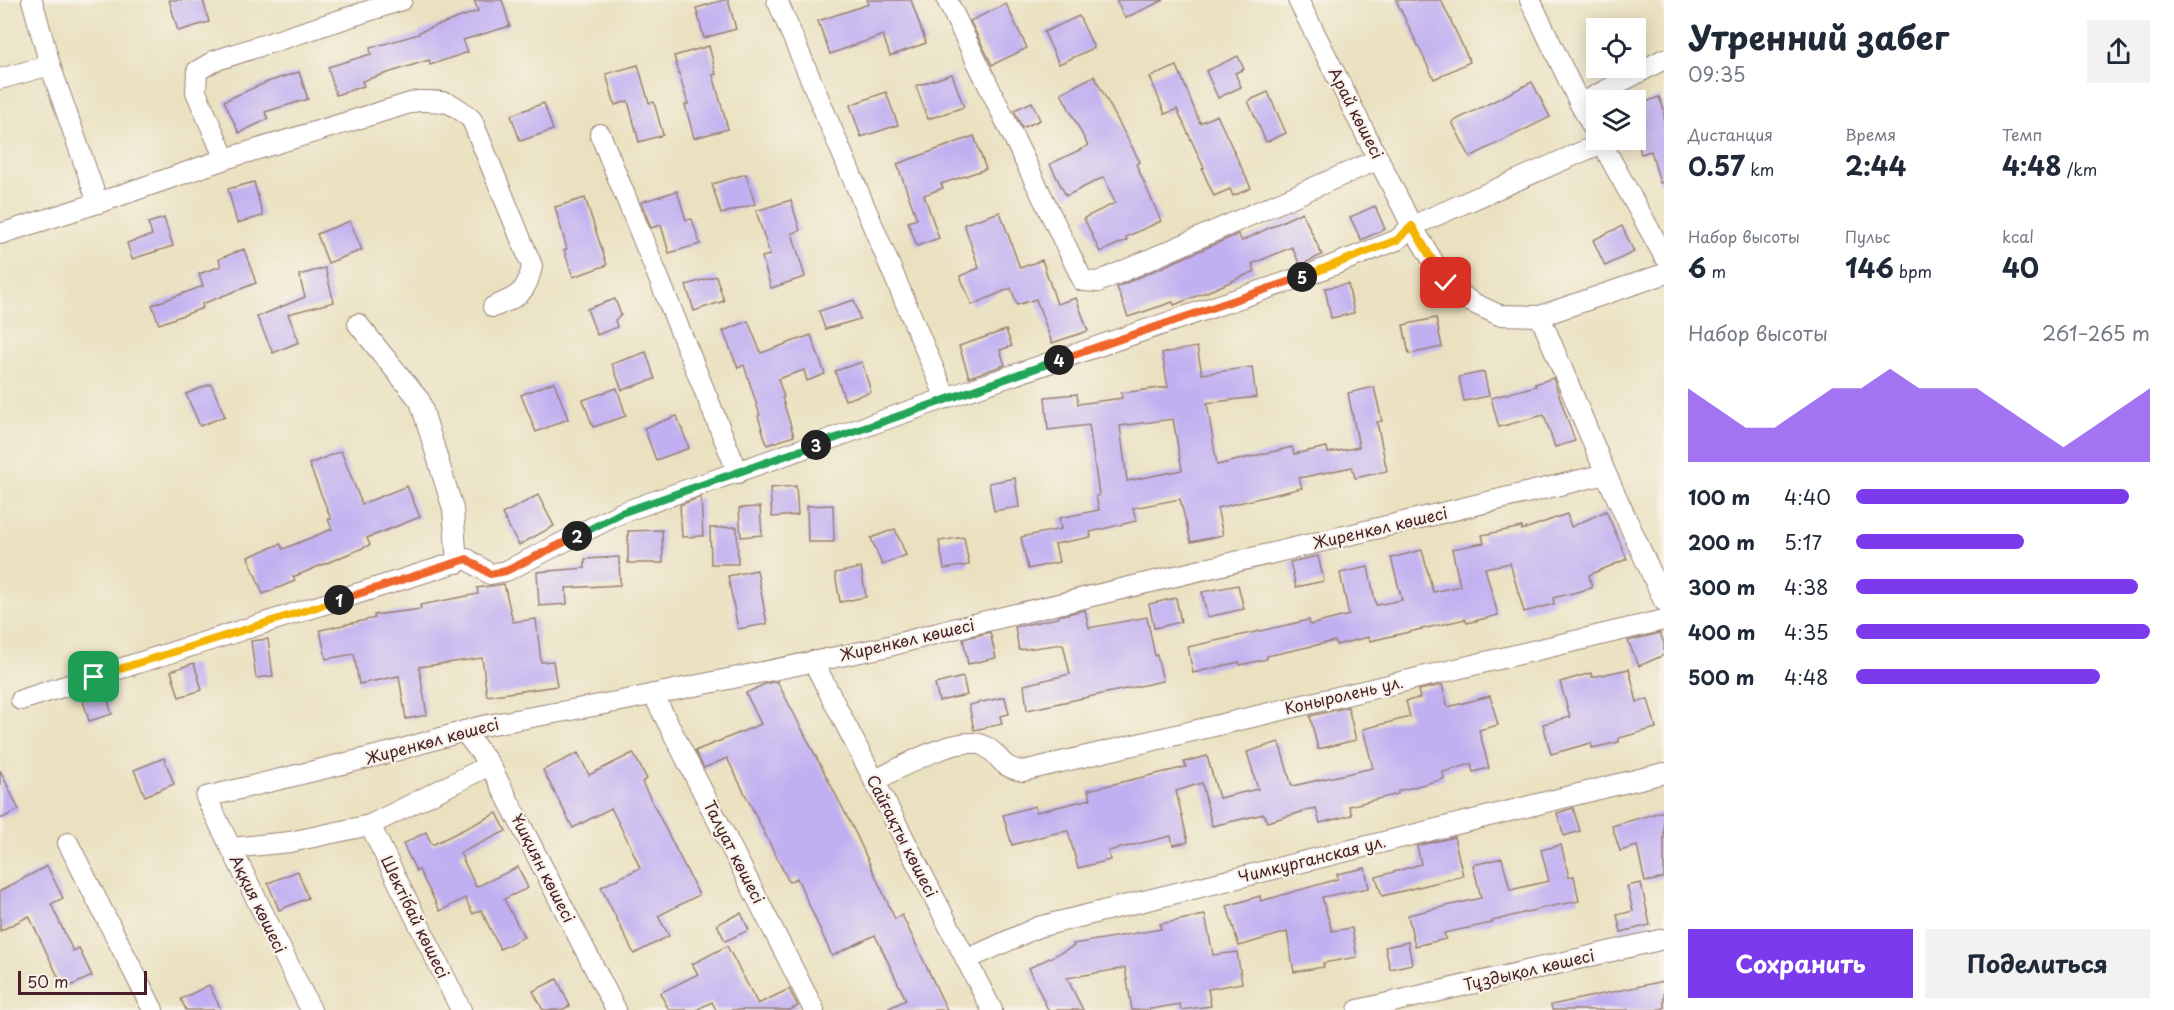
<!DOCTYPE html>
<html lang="ru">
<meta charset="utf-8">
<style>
body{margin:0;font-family:"Playpen Sans",sans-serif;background:#f2f2f3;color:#1f2937;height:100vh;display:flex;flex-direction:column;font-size:22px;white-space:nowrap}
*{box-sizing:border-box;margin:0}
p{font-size:20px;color:#747a83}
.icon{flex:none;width:33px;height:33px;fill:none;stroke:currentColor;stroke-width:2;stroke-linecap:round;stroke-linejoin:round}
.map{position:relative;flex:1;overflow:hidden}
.side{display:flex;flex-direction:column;background:#fff;width:510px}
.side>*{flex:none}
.fabs{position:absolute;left:1586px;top:18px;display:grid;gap:12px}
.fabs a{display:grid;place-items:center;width:60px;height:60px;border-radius:0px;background:#fff;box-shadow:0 3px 15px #0003;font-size:30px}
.scale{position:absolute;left:18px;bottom:15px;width:129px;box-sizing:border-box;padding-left:6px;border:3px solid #4a1f2b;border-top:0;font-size:16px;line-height:21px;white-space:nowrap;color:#4a1f2b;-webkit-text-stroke:4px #f7f3e8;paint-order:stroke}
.pin{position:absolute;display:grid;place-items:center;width:51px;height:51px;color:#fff;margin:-26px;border-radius:12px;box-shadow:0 3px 9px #0006}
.km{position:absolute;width:30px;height:30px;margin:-15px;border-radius:50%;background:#222;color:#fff;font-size:16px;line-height:30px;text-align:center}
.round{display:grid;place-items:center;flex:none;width:63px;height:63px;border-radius:0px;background:#f2f2f3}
.head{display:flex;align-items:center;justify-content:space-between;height:102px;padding:0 24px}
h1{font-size:33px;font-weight:700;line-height:45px}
.figures{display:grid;grid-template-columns:repeat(3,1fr);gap:9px;height:102px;padding:6px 24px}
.figures div{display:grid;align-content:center}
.figures b{font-size:26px;font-weight:700}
.figures small{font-size:16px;font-weight:400}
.figures p{font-size:16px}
.chart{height:168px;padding:12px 24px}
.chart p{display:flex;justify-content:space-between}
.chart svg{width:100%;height:108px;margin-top:6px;fill:#7c3aed;opacity:.7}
.primary-button{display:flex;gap:12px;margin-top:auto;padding:12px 24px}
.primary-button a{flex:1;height:69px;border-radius:0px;background:#7c3aed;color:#fff;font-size:24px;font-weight:700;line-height:69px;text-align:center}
.primary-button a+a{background:#f2f2f3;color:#1f2937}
ul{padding:0 24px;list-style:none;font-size:20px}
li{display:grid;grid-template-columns:96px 72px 1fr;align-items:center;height:45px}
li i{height:15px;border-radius:8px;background:#7c3aed}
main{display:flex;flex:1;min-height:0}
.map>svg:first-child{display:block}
</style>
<main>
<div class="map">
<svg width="1664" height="1010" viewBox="0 0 1664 1010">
<rect width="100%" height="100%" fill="#f7f3e8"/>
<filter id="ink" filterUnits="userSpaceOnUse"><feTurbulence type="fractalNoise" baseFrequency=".0167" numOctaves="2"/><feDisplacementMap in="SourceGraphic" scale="12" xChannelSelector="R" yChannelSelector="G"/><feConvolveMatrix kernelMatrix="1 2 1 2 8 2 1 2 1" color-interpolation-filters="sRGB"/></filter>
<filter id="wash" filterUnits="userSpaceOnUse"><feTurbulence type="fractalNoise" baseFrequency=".008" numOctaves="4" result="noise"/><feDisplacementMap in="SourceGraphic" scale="24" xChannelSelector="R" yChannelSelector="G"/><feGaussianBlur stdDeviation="1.35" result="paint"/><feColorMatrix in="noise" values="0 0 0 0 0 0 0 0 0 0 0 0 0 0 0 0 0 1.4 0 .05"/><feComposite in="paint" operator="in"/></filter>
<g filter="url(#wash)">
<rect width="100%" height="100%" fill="#eae1c0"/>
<g id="blocks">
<g fill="#c1b0f1" fill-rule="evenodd">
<polygon points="169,0 203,0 209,22 178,31"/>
<polygon points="474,0 502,0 510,26 463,40 468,52 430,65 429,60 362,81 364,86 336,95 328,67 371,54 370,48 419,34 419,32 478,11"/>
<polygon points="724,0 728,0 736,29 704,38 696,8"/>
<polygon points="867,0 911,0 926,43 890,56 883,35 830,54 818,21 869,4"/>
<polygon points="1116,0 1164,0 1125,18"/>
<polygon points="1396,0 1441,0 1470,62 1434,79"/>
<polygon points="1006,4 1027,48 992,65 970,21"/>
<polygon points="1079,16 1094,48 1059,64 1044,32"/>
<polygon points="709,46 716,74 713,75 728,129 694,138 685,105 688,104 674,56"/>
<polygon points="1238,56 1244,69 1235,73 1241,87 1218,98 1206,71"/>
<polygon points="638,65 649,103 654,102 663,135 639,142 628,101 615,105 606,74"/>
<polygon points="1177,66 1200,123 1217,115 1251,188 1233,196 1230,189 1214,196 1202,169 1204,168 1177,109 1165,114 1150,77"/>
<polygon points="299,72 308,99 265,112 268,119 239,133 224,101 267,82"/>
<polygon points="952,74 964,107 928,119 916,86"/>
<polygon points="1094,76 1140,162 1136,164 1161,221 1126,237 1127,240 1100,252 1084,218 1115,203 1104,177 1066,196 1050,164 1088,146 1061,93"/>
<polygon points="1532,82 1550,117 1470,157 1452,122"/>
<polygon points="886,92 898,125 861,137 850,105"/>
<polygon points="1268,92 1286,133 1266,142 1248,101"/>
<polygon points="1659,97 1664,110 1664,182 1660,183 1651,151 1641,154 1638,143 1635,144 1635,106"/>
<polygon points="1032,102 1040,120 1022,128 1014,110"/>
<polygon points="544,103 553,130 520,141 511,115"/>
<polygon points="974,136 986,169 941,184 943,188 924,195 939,238 917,246 908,222 917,219 897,164"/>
<polygon points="746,174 755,204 721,214 712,184"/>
<polygon points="254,182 263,216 237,223 228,189"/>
<polygon points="677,191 686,220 692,219 700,244 669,253 661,225 651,228 641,202"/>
<polygon points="585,198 607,265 573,277 564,250 567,249 555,207"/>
<polygon points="791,200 800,231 792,233 805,277 771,288 762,257 770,255 756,211"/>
<polygon points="1375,206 1385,229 1361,240 1350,217"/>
<polygon points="1000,212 1020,268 1042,260 1057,304 1076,298 1088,331 1052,343 1036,299 1017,305 1011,288 972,305 960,276 979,268 964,224"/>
<polygon points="1302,212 1322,255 1300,265 1292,247 1252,264 1255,271 1214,289 1174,305 1173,302 1128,317 1117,287 1238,234 1242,241"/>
<polygon points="164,218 173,246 132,259 127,243 152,235 148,223"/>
<polygon points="350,221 362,250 328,263 317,234"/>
<polygon points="1622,226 1634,252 1605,266 1593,240"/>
<polygon points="244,249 256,283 202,304 203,308 159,324 152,305 203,286 199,274 221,266 219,259"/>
<polygon points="325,268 334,302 288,314 299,342 273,353 257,317 305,297 299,275"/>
<polygon points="716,276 724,301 694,311 686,285"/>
<polygon points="1348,284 1354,313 1331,318 1325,288"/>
<polygon points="615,299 621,315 615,320 617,327 597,335 587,309"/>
<polygon points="854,300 860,319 825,329 819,311"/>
<polygon points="1436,318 1442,347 1409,354 1403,325"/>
<polygon points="748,321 761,353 811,335 825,374 807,381 804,370 778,379 784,397 782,398 794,436 767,445 758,416 760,415 744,365 738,368 723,331"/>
<polygon points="1006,330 1012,346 1000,350 1005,365 969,377 959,346"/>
<path d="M1197,347L1202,374L1252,367L1256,397L1207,403L1217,465L1292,447L1294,454L1327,447L1328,453L1359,447L1348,393L1374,387L1382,421L1377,422L1387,471L1355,478L1352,467L1299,478L1302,488L1217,508L1223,535L1191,542L1180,499L1133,508L1136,521L1090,532L1091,537L1055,544L1059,562L1028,569L1021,537L1061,529L1059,518L1099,510L1096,496L1099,495L1089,425L1048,430L1045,397L1077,394L1078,404L1122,398L1121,393L1168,387L1162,353ZM1173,419L1182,470L1127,481L1120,426Z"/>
<polygon points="646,352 655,379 622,390 612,364"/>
<polygon points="862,362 871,392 845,400 835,371"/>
<polygon points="1484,372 1489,396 1464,401 1459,377"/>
<polygon points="1553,378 1575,441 1555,447 1544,415 1499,427 1491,398 1536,386 1535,384"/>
<polygon points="554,382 568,419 536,432 521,395"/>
<polygon points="211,384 225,416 200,426 186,394"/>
<polygon points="617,388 626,416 593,427 583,400"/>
<polygon points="677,416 689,448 656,460 644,428"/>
<polygon points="341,451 362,504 407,486 420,517 367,538 370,545 293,577 295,581 263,594 248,557 280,544 283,549 332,529 328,519 331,519 309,464"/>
<polygon points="1015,478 1019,507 994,511 989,483"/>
<polygon points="796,486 798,515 772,517 770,488"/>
<polygon points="538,495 554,526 519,545 502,514"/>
<polygon points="701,497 703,536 682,537 680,505"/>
<polygon points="833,505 834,542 808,542 807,506"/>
<polygon points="760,507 762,535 741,537 739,508"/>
<polygon points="1606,511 1627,559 1589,575 1592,588 1553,598 1554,604 1524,612 1510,563 1485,568 1498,615 1467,623 1465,619 1370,641 1369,637 1336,645 1335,641 1267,656 1267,659 1240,665 1239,662 1193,673 1188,647 1291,624 1309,620 1310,625 1349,615 1340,573 1368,567 1376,605 1402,600 1391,558 1422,550 1433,592 1460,586 1452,549 1484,543 1482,535 1522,527 1522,530 1567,514 1571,527"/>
<polygon points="737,527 738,564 711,564 710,528"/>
<polygon points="895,529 906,555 882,565 871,538"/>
<polygon points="662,530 663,563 628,563 628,531"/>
<polygon points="964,537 969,565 944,569 939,541"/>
<polygon points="1318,556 1324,581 1296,587 1290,562"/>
<polygon points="619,557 620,585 566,588 567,604 539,606 537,572 585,568 585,559"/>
<polygon points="861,568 866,597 840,602 835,573"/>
<polygon points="757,570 767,624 738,629 728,576"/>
<polygon points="504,584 513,622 536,619 541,662 553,661 557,686 487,696 482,658 419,667 427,715 406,719 399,676 359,684 354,654 326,659 320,630 375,618 374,615 421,609 420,605 478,594 477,588"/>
<polygon points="1238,585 1244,609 1207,617 1202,592"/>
<polygon points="1176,598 1181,622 1154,628 1149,604"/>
<polygon points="1085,610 1089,628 1147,617 1155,656 1157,655 1163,681 1027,710 1024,685 1070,674 1063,644 1019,650 1015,627 1058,618 1058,616"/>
<polygon points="990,632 996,658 968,664 963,639"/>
<polygon points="1660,633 1664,643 1664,655 1639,666 1628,641"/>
<polygon points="268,639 273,676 256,678 251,641"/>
<polygon points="194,663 202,690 179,697 171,671"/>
<polygon points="1629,669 1637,702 1648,699 1656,728 1619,738 1619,742 1592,748 1591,743 1551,754 1543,724 1570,717 1560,682 1591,673 1592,677"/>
<polygon points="963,677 967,695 939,701 935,684"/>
<polygon points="777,681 856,834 895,919 902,915 947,1010 885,1010 906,1000 875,935 832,956 797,878 789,882 727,758 704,768 695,751 761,724 746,693 765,684"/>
<polygon points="1442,685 1448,707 1490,696 1498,725 1479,730 1489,768 1473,772 1471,764 1443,772 1444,779 1398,791 1398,794 1349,806 1352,815 1320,823 1316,808 1267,822 1264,814 1212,826 1202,783 1176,791 1188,842 1173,845 1171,836 1108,851 1110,860 1078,868 1068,831 1051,834 1012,845 1003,815 1035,806 1036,812 1091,799 1088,790 1186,767 1184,762 1207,756 1219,798 1258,789 1247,752 1279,742 1292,786 1373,768 1363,729 1410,717 1406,701 1420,698 1418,690"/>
<polygon points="104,687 112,714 89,721 81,694"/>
<polygon points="1005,697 1009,714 1000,716 1002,724 974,730 969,705"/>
<polygon points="1348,707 1356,740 1318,749 1310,716"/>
<polygon points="578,753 589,775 633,753 647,779 642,782 699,895 658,916 669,936 634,954 601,887 640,868 630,845 611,808 573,828 543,770"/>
<polygon points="164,758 174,784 145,796 134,770"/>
<polygon points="0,770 19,810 0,819"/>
<polygon points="1573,808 1580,831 1564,836 1557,813"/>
<polygon points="1664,811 1664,878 1645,882 1637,846 1620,851 1612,826"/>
<polygon points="497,813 506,831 460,853 476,887 518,867 528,888 504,899 524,937 500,949 481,910 473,914 465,898 440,911 419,870 416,871 403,844 426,832 432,845"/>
<polygon points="1454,837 1463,876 1382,896 1376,877 1421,864 1417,846"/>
<polygon points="1561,845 1569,877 1574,876 1579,901 1543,908 1492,921 1492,923 1444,933 1446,939 1415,946 1408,915 1481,898 1473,865 1502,858 1510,890 1549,881 1541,850"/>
<polygon points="47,866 63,898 51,904 73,951 79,948 92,976 64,989 29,916 0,931 0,891"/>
<polygon points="1365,868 1369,888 1322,897 1332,931 1352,928 1357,957 1323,963 1324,967 1294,972 1287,932 1239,946 1227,906 1260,896 1261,901 1338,879 1337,874"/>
<polygon points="298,871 308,898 279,910 268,883"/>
<polygon points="1641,883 1650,925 1621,932 1617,915 1633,911 1627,886"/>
<polygon points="741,913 749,930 725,941 717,924"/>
<polygon points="1205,915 1213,955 1237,952 1242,983 1208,989 1211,1006 1181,1010 1180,1004 1145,1010 1132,1010 1125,968 1067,978 1083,1010 1048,1010 1029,968 1074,946 1073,944 1161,929 1160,924"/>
<polygon points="1408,942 1412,964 1390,969 1385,947"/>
<polygon points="727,946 758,1004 789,989 798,1006 790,1010 716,1010 712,1002 696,1010 669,1010 660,993 698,974 692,964"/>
<polygon points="557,979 570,1006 561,1010 543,1010 533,991"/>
<polygon points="1664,981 1664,1008 1656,1010 1552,1010 1551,1005"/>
<polygon points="209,985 221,1010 186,1010 181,999"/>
</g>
</g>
</g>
<g filter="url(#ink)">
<use href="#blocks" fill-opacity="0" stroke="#9a8076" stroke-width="1.5"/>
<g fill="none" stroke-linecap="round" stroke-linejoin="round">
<defs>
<g id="minor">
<polyline points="32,0 50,65 98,203"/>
<polyline points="777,0 946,398"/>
<polyline points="947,0 1083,281 1098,282 1379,159"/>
<polyline points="1298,0 1412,226 1446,283 1471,302 1499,315 1540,316 1664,274"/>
<polyline points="1530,0 1580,104 1596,133"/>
<polyline points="0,79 50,65"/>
<polyline points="1580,104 1664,59"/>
<polyline points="600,134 738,473"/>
<polyline points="1600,140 1664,256"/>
<polyline points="225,159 196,92 197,71 214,61 402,0"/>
<path d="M0,234L98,203L225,159L417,101C445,101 451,100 472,120L532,266C527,294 517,297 493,307"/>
<polyline points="1540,316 1606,474 1664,601"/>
<polyline points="358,324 420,401 453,509 457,563"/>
<polyline points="813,661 992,1010"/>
<polyline points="653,694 814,1010"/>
<polyline points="21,700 467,559 490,574 506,571 621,513 946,398 1313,273 1397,240 1412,226 1602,143"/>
<polyline points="464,731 490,765 616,1010"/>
<path d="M874,781C898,769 957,734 982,745C1003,754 996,767 1023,771L1664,620"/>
<polyline points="370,825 461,1010"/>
<polyline points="68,843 153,1010"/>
<polyline points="231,848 290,842 370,825 490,765"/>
<polyline points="966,960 1038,927 1664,773"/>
<polyline points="311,1010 206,797 388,753 482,726 621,701 885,647 957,628 1606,474"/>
<polyline points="1358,1010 1664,939"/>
</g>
</defs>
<use href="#minor" stroke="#9a8076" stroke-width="22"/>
<use href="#minor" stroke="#fff" stroke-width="20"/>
</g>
</g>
<g fill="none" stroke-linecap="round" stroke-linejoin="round" filter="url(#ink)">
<defs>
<polyline id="split-1" points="94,677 339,600"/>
<polyline id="split-2" points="339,600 467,559 490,574 506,571 577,536"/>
<polyline id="split-3" points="577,536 621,513 816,445"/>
<polyline id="split-4" points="816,445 1059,360"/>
<polyline id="split-5" points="1059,360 1302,277"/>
<polyline id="split-6" points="1302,277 1397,240 1412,226 1446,283"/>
</defs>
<use href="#split-1" stroke="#fff" stroke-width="12"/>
<use href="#split-2" stroke="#fff" stroke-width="12"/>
<use href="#split-3" stroke="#fff" stroke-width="12"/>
<use href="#split-4" stroke="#fff" stroke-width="12"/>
<use href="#split-5" stroke="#fff" stroke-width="12"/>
<use href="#split-6" stroke="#fff" stroke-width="12"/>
<use href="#split-1" stroke="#f5b400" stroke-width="8"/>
<use href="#split-2" stroke="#f0652b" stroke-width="8"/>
<use href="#split-3" stroke="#22a559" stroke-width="8"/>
<use href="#split-4" stroke="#22a559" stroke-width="8"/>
<use href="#split-5" stroke="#f0652b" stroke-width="8"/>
<use href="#split-6" stroke="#f5b400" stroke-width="8"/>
</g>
<g text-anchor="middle" stroke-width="4.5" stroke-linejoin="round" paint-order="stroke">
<g font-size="16" fill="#4a1f2b" stroke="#f7f3e8">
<text transform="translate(1356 113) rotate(63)" y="6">Арай көшесі</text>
<text transform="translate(1380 528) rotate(-13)" y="6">Жиренкөл көшесі</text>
<text transform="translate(907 640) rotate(-13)" y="6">Жиренкөл көшесі</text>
<text transform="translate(1344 695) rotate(-13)" y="6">Коныролень ул.</text>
<text transform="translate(432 741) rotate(-15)" y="6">Жиренкөл көшесі</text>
<text transform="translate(902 836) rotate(63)" y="6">Сайғақты көшесі</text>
<text transform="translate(734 852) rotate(63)" y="6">Талуат көшесі</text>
<text transform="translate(1312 859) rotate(-14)" y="6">Чимкурганская ул.</text>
<text transform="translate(543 868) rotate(63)" y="6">Ұшқиян көшесі</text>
<text transform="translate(258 904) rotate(64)" y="6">Аққия көшесі</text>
<text transform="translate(415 917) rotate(64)" y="6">Шектібай көшесі</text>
<text transform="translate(1529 970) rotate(-13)" y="6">Тұздықол көшесі</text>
</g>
</g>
</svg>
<div class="fabs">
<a><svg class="icon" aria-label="locate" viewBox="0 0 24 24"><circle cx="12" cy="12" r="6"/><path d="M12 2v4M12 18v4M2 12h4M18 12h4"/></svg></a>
<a><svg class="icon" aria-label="layers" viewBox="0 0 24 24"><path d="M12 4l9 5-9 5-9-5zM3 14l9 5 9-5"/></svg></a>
</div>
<div class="scale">50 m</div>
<div class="pin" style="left:94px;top:677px;background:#1e9e55"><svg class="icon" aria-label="arrive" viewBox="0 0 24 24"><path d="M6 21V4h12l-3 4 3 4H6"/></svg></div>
<div class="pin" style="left:1446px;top:283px;background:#d93025"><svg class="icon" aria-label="check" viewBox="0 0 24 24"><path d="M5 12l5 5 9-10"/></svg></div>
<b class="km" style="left:339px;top:600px">1</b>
<b class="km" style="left:577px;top:536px">2</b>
<b class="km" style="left:816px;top:445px">3</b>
<b class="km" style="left:1059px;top:360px">4</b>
<b class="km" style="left:1302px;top:277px">5</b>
</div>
<section class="side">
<div class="head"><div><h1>Утренний забег</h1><p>09:35</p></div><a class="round"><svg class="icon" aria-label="share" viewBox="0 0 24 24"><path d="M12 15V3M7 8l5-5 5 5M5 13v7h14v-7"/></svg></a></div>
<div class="figures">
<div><p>Дистанция</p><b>0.57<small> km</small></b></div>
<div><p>Время</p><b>2:44</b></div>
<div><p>Темп</p><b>4:48<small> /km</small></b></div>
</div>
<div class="figures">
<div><p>Набор высоты</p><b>6<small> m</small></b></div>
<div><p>Пульс</p><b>146<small> bpm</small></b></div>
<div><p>kcal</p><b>40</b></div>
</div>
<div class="chart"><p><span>Набор высоты</span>261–265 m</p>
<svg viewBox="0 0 160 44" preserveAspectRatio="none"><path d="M0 44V14L10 22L20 30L30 30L40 22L50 14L60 14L70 6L80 14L90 14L100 14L110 22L120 30L130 38L140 30L150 22L160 14V44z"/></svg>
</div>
<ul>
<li><b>100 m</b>4:40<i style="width:93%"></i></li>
<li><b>200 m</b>5:17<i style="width:57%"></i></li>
<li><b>300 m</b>4:38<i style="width:96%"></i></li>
<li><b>400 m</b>4:35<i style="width:100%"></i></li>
<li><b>500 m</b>4:48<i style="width:83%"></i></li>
</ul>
<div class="primary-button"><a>Сохранить</a><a>Поделиться</a></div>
</section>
</main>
